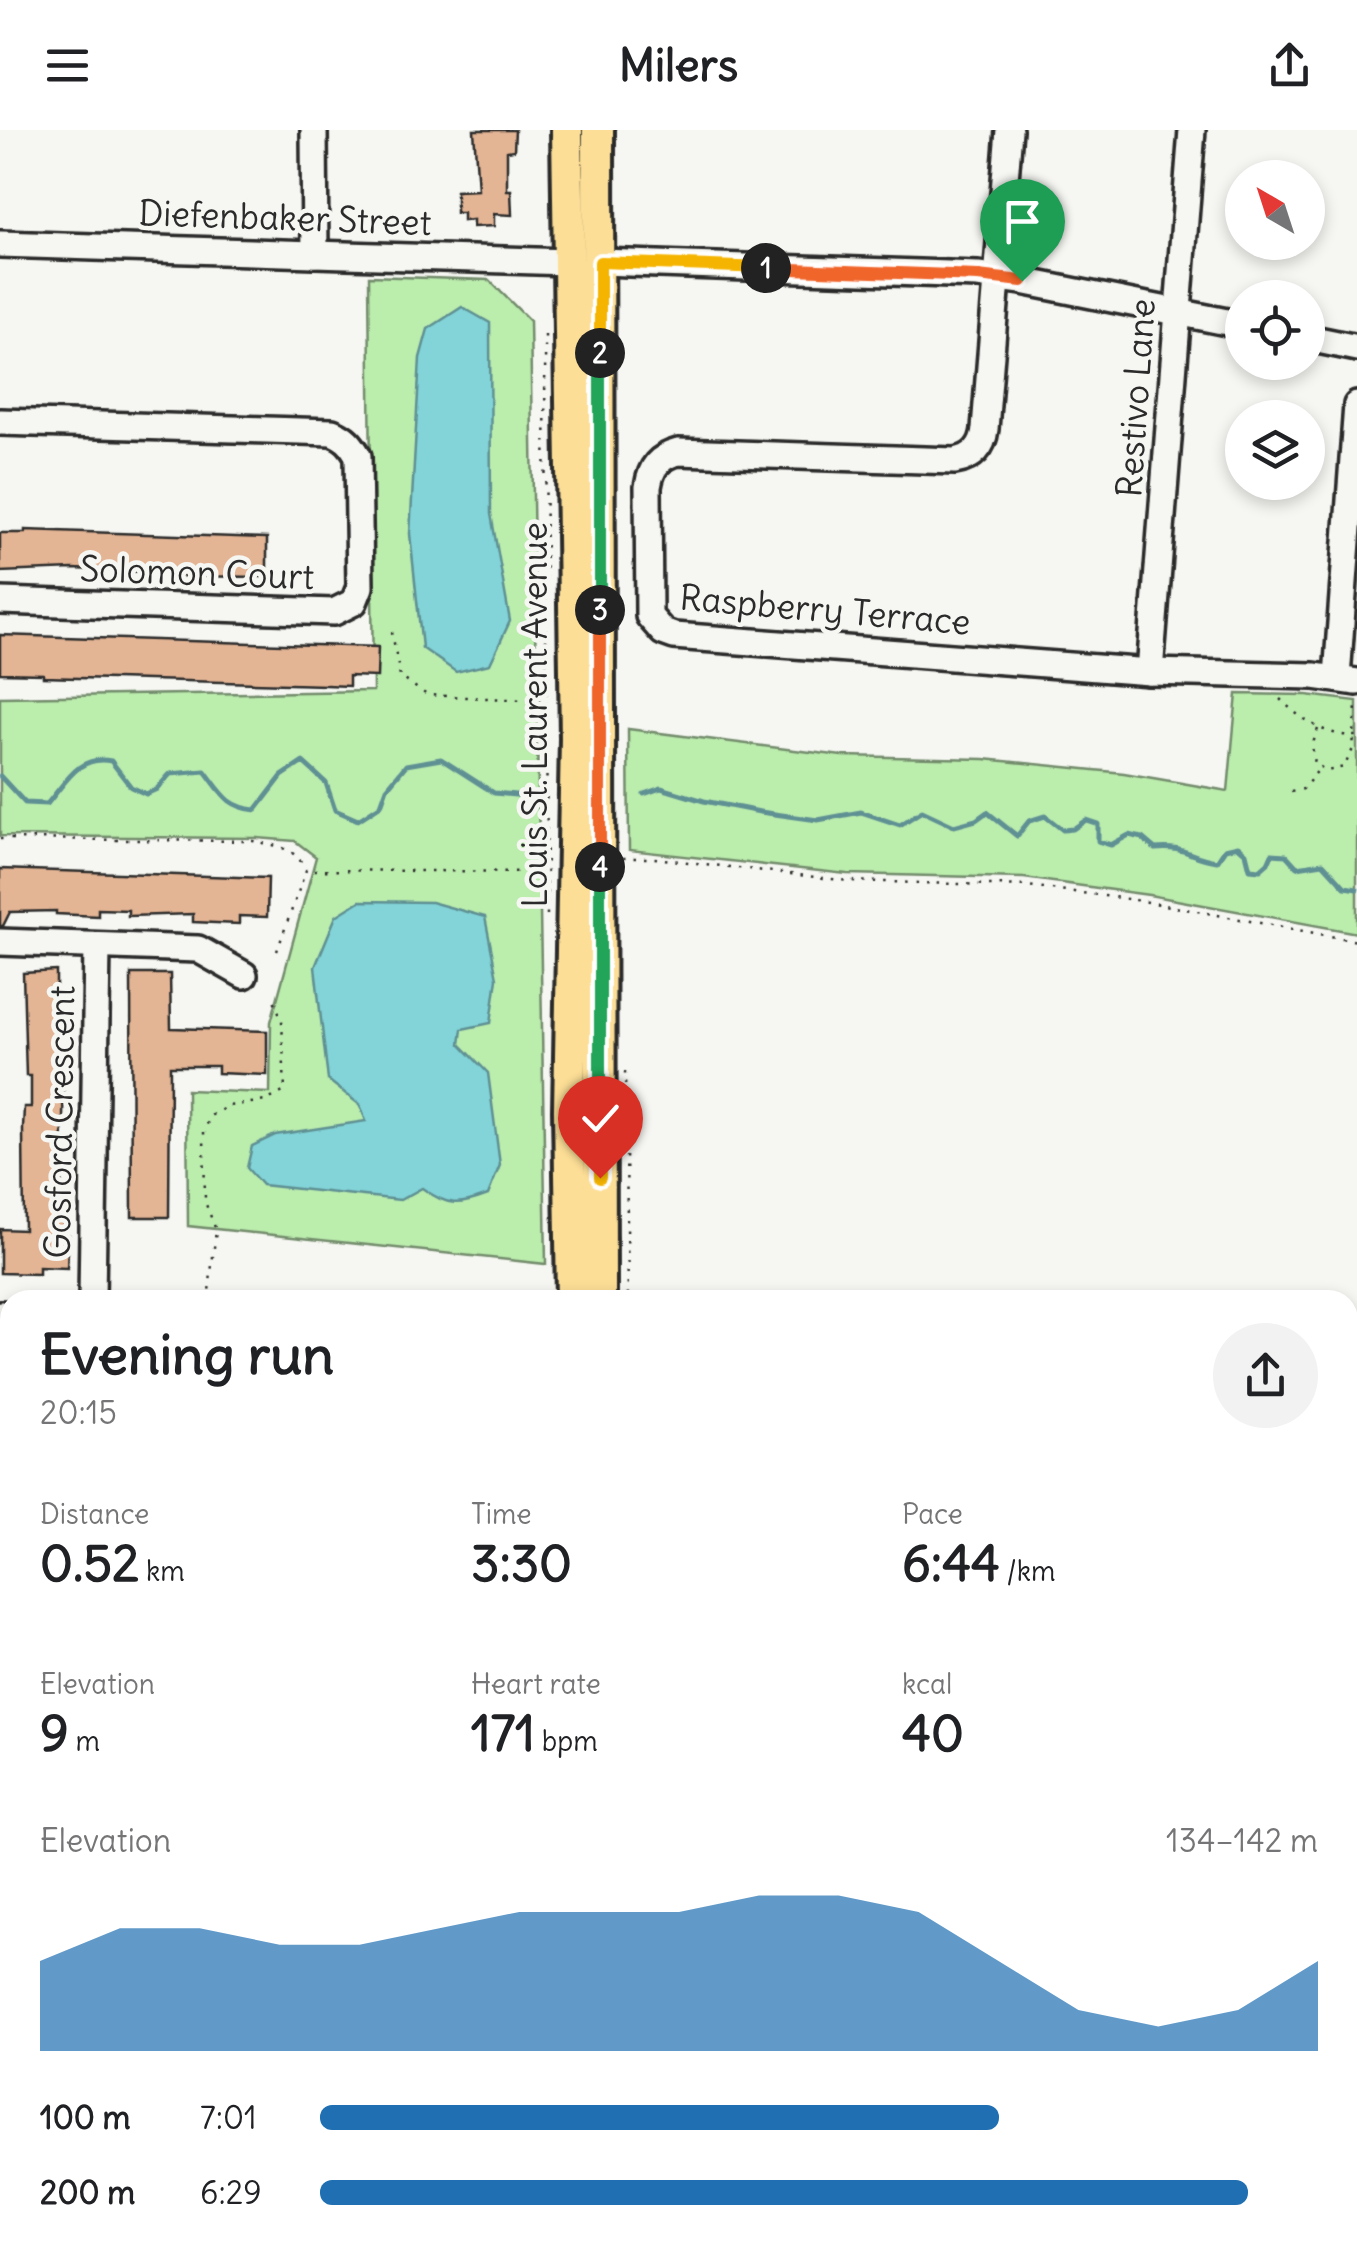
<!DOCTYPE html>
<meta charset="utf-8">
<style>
body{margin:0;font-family:Delius,sans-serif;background:#f2f2f2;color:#202124;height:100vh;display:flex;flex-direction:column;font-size:38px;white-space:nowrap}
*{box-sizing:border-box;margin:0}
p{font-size:32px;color:#757577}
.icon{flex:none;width:55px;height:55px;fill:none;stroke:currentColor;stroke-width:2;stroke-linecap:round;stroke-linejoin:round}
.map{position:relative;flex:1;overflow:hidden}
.details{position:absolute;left:0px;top:1160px;width:1358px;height:962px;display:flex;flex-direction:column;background:#fff;border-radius:30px 30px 0 0;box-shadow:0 5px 15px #0003}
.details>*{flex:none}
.needle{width:65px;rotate:321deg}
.fabs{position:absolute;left:1225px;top:30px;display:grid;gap:20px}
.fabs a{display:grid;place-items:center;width:100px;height:100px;border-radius:50%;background:#fff;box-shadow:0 5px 15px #0003;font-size:50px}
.pin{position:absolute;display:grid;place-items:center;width:85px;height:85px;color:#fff;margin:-102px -42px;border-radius:50% 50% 50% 0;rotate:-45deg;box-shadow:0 0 10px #0007}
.pin .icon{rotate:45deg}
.km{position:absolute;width:50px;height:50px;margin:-25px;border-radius:50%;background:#222;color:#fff;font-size:28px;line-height:50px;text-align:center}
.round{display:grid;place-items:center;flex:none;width:105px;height:105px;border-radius:52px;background:#f2f2f2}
.overview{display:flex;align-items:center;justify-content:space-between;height:170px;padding:0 40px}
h1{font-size:55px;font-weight:800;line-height:75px}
.figures{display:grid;grid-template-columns:repeat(3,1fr);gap:15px;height:170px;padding:10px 40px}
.figures div{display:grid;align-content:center}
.figures b{font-size:50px;font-weight:800}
.figures small{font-size:28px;font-weight:400}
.figures p{font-size:28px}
.chart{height:280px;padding:20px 40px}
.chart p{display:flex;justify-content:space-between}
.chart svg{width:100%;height:180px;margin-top:10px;fill:#1f6fb2;opacity:.7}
ul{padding:0 40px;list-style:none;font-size:32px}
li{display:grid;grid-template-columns:160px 120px 1fr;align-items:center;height:75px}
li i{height:25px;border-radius:12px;background:#1f6fb2}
header{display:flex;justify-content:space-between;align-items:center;height:130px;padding:0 40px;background:#fff;font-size:45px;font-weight:800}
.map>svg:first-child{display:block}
</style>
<header><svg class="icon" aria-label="menu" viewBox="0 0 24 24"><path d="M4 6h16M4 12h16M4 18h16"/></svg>Milers<svg class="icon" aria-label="share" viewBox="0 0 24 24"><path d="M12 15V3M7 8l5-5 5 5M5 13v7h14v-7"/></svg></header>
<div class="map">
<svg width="1357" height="2121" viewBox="0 0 1357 2121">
<rect width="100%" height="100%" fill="#f6f6f2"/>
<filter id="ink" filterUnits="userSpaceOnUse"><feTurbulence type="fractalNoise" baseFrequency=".01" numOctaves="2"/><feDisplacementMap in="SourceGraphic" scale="20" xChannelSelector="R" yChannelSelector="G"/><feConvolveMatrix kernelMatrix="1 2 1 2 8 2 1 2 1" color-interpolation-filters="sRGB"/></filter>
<g filter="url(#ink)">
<g fill="#bbedad" stroke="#738c6c" stroke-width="2.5">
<polygon points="369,146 489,150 530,191 546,1134 188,1096 187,960 270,963 271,892 316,727 295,711 257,708 0,706 0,567 373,561"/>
<polygon points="1237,564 1307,565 1357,571 1357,803 1149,765 1024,748 847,744 629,720 628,599 842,626 984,629 1124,643 1228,661"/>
<polygon points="0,1668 10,1668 10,1859 0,1860"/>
<polygon points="1348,1802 1357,1803 1357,1936 1348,1936"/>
</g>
<g fill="#82d4d8" stroke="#5f9093" stroke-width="2.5">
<polygon points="462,177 490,193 491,384 510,491 490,534 456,542 422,518 410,404 420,228 428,199"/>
<path d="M360,771L431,772L485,787L497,848L491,893L462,899L460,914L488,943L500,1035L488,1065C459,1076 448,1077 422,1058L400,1070L262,1055L247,1038L252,1016L275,1005L366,991L360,975L328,950L315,837L336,786Z"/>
</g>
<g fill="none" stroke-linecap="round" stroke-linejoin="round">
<g stroke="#5f9093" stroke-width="5">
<path d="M0,646L25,673L47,674C66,652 79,624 111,631L131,657L146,664L157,659L170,644L205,641C222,663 227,677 256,680L282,646L303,632L326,653L335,680L358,690L381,675L387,658L406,635L441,629L494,663L526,666"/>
<path d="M644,664L661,658L704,671L760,682L818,690L861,682L900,695L922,681L954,696L976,690L987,682L1017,706L1029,691L1045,686L1063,700L1073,699L1086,690L1098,694V711L1111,715L1129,705L1142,708L1155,719C1187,716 1188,727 1217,731L1225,719L1238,716L1246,723L1250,739L1260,740L1268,733L1272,724L1286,725L1297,737L1323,733L1345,757L1357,759"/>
<polyline points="1348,1876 1357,1877"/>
</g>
</g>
<g fill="#e4b595" stroke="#2b2b2b" stroke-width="2.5">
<polygon points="474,0 515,0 514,20 507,21 507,60 511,60 512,85 494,84 494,96 473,97 473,90 463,91 463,83 456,83 456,61 478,60"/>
<polygon points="25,400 267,408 267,447 169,446 169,443 73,439 0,442 0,403 25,403"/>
<polygon points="0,505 378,517 377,547 349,546 349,556 326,555 43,547 43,544 0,543"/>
<polygon points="0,739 268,748 267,787 239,786 239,794 193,792 193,784 128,786 128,780 98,779 98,786 56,784 56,781 10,782 3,796 0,796"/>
<polygon points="56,841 56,894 59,924 64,924 62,1056 64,1104 69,1105 67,1138 39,1137 39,1144 0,1143 0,1099 24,1100 23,999 24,977 31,977 31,946 26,946 23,843"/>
<polygon points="131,844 170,844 171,898 267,901 267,945 218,943 218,936 170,936 169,1087 132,1087"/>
</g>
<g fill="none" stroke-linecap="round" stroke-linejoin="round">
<defs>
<g id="minor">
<polyline points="314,0 315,124"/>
<path d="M1009,0L985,299C983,317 973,328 955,331L678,322C659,327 651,337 648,357L649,486L663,502L674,506L1150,542L1314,546L1357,552"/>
<polyline points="0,114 568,132"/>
<polyline points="600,132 978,145 1022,151 1242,195"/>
<polyline points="1308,208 1357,218"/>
<path d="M0,292L332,302C345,307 351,313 358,326L360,457L354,472L334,482L0,471"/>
<polyline points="1150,542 1192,0"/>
<polyline points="1337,547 1357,275"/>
<polyline points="0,812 198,819 244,845"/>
<polyline points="92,1170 97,816"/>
<polyline points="0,1184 10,1185"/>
<polyline points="1348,1295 1357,1296"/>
<polyline points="1348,1718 1357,1718"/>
<polyline points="1348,2029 1357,2029"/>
<polyline points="892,2121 893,2112"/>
<polyline points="988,2121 989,2112"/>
<polyline points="1151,2121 1152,2112"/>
</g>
<g id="major">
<polyline points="567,0 576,608 569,980 572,1170"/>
<polyline points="598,0 600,1170"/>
<polyline points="590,2112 590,2121"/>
<polyline points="621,2112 621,2121"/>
</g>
</defs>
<use href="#minor" stroke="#2b2b2b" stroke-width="32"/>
<use href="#major" stroke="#2b2b2b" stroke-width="38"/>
<g stroke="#2b2b2b" stroke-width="2.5" stroke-dasharray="2.5 8" stroke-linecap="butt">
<polyline points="545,205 547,792"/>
<polyline points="392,502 400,547 427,565 546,571"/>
<path d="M1280,569C1303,591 1325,606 1357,606"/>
<polyline points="1318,599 1312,616 1315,634 1327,641 1344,637 1353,619 1356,575"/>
<polyline points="1291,662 1303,659 1319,639"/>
<path d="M0,709L253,711C276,716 293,716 305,738"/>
<polyline points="623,728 654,728 849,751 1028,756 1143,771 1357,811"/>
<polyline points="277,821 306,740 546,742"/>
<polyline points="625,942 628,1170"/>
<polyline points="208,1170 216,1100 205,1072 204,1002 210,986 228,976 266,971 285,961 282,890 273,867"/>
<polyline points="0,1772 10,1769"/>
<polyline points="1348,1817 1357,1817"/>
<polyline points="648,2112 649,2121"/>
<polyline points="722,2112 722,2121"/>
<polyline points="51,2121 51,2112"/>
</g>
<use href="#minor" stroke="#f6f6f2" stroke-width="25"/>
<use href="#major" stroke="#fcde96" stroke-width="30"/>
</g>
</g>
<g fill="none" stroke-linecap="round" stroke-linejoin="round" filter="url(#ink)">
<defs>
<polyline id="split-1" points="766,138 978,146 1022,151"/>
<polyline id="split-2" points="600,223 600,132 766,138"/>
<polyline id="split-3" points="600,223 600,480"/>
<polyline id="split-4" points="600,480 600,737"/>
<polyline id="split-5" points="600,994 600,737"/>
<polyline id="split-6" points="600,994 600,1048"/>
</defs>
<use href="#split-1" stroke="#fff" stroke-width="20"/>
<use href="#split-2" stroke="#fff" stroke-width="20"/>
<use href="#split-3" stroke="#fff" stroke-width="20"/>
<use href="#split-4" stroke="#fff" stroke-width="20"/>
<use href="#split-5" stroke="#fff" stroke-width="20"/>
<use href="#split-6" stroke="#fff" stroke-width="20"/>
<use href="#split-1" stroke="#f0652b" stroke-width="12"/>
<use href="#split-2" stroke="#f5b400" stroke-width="12"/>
<use href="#split-3" stroke="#22a559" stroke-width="12"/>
<use href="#split-4" stroke="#f0652b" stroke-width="12"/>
<use href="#split-5" stroke="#22a559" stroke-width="12"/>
<use href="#split-6" stroke="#f5b400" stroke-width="12"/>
</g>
<g text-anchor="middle" stroke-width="9" stroke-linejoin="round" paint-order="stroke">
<g font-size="35" fill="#2b2b2b" stroke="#f6f6f2">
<text transform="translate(285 88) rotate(2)" y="12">Diefenbaker Street</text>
<text transform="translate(1136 268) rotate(-86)" y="12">Restivo Lane</text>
<text transform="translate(197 443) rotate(2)" y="12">Solomon Court</text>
<text transform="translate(825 480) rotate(5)" y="12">Raspberry Terrace</text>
<text transform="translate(535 585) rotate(-90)" y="12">Louis St. Laurent Avenue</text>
<text transform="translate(60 992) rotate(-89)" y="12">Gosford Crescent</text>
</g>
</g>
</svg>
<div class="fabs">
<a><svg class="needle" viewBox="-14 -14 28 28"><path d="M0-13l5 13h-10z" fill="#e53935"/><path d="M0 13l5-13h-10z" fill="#757577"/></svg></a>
<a><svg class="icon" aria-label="locate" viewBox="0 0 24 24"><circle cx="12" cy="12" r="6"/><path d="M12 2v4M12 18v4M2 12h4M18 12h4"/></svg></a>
<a><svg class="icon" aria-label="layers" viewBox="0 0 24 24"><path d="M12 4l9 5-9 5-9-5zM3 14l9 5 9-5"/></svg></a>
</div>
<div class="pin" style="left:1022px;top:151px;background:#1e9e55"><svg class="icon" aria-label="arrive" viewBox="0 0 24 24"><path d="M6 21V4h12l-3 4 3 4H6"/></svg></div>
<div class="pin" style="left:600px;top:1048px;background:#d93025"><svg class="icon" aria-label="check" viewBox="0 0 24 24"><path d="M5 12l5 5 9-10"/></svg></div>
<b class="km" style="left:766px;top:138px">1</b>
<b class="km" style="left:600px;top:223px">2</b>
<b class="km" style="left:600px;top:480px">3</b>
<b class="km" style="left:600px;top:737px">4</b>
<section class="details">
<div class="overview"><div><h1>Evening run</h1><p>20:15</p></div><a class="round"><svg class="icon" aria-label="share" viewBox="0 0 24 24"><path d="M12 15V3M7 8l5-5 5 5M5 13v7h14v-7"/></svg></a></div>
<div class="figures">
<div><p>Distance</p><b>0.52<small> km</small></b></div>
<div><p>Time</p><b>3:30</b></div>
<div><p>Pace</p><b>6:44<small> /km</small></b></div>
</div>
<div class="figures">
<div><p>Elevation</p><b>9<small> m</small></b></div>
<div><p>Heart rate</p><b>171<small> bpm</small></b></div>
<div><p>kcal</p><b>40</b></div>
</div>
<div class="chart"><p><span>Elevation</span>134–142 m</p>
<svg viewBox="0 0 160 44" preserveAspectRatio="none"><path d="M0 44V22L10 14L20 14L30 18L40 18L50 14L60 10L70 10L80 10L90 6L100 6L110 10L120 22L130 34L140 38L150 34L160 22V44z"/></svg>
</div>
<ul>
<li><b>100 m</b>7:01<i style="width:68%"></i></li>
<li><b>200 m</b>6:29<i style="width:93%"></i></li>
</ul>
</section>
</div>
